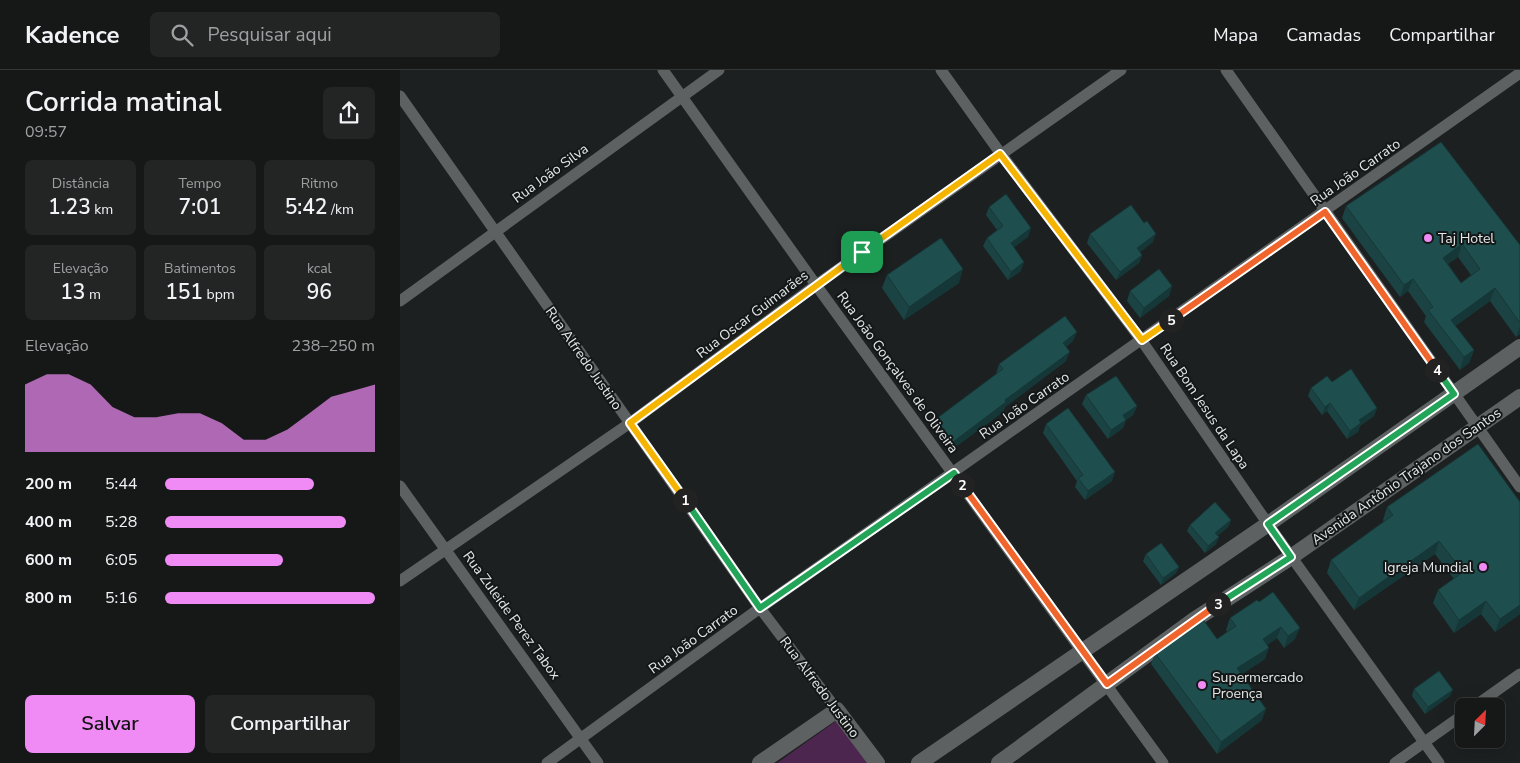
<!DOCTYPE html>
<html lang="pt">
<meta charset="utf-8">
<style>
body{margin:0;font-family:"Nunito Sans",sans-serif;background:#232525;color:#f1f3f6;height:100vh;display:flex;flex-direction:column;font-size:19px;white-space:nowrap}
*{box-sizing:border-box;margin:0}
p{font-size:16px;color:#9ea0a2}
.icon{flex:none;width:28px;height:28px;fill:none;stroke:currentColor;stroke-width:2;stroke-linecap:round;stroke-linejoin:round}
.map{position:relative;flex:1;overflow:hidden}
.sheet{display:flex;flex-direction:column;background:#161818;width:400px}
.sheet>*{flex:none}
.needle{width:32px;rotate:24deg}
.tools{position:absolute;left:1055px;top:628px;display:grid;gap:10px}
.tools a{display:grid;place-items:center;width:50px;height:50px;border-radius:8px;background:#161818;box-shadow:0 5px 20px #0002,0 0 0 1px #353737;font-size:25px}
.pin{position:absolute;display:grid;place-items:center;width:42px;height:42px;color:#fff;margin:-21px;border-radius:10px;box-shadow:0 2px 8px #0006}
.km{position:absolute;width:25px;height:25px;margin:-12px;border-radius:50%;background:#222;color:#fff;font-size:14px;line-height:25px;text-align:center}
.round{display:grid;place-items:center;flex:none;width:52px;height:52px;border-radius:8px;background:#232525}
.headline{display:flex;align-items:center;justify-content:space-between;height:85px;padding:0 25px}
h1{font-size:28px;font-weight:600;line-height:38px}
.stats{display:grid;grid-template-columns:repeat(3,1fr);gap:8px;height:85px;padding:5px 25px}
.stats div{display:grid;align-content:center;border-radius:8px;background:#232525;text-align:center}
.stats b{font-size:21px;font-weight:600}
.stats small{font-size:14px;font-weight:400}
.stats p{font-size:14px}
.chart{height:140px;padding:10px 25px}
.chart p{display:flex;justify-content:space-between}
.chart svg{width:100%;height:90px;margin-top:5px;fill:#f08bf5;opacity:.7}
.button{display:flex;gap:10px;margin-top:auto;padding:10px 25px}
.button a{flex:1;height:58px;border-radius:8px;background:#f08bf5;color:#111;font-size:20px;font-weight:600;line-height:58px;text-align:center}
.button a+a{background:#232525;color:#f1f3f6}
ul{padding:0 25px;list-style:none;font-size:16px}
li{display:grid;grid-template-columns:80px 60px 1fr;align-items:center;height:38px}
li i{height:12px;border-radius:6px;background:#f08bf5}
header{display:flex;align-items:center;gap:30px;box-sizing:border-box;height:70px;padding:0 25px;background:#161818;border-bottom:1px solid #353737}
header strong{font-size:24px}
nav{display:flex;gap:28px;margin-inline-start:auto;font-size:18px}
.search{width:350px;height:45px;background:#232525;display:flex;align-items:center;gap:12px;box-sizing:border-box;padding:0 18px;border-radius:8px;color:#9ea0a2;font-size:19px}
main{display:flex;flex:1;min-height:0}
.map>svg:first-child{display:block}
</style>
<header>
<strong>Kadence</strong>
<div class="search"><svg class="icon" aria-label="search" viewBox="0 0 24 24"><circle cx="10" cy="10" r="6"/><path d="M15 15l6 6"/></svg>Pesquisar aqui</div>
<nav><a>Mapa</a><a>Camadas</a><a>Compartilhar</a></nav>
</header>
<main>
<section class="sheet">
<div class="headline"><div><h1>Corrida matinal</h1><p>09:57</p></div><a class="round"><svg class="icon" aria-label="share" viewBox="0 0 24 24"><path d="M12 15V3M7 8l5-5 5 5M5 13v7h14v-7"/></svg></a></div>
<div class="stats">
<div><p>Distância</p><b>1.23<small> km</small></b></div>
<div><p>Tempo</p><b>7:01</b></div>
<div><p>Ritmo</p><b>5:42<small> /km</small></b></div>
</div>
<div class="stats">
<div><p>Elevação</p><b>13<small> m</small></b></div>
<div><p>Batimentos</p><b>151<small> bpm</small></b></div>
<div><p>kcal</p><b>96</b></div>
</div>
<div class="chart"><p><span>Elevação</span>238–250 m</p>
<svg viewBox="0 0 160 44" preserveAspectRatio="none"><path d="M0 44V11L10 6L20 6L30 11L40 22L50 27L60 27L70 25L80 25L90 30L100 38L110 38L120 33L130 25L140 17L150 14L160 11V44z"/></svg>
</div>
<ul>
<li><b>200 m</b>5:44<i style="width:71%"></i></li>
<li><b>400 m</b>5:28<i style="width:86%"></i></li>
<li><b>600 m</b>6:05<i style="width:56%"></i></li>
<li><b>800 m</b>5:16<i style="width:100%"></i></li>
</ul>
<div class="button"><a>Salvar</a><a>Compartilhar</a></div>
</section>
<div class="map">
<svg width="1120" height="693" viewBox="0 0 1120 693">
<rect width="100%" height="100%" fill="#1d2020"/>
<polygon fill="#4c264e" points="439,649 470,693 377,693"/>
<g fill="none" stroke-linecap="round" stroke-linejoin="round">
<g stroke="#5d6161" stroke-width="11">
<polyline points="263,0 416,215 763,693"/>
<polyline points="541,0 601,84 742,271 868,454 1039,693"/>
<polyline points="826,0 1120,417"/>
<polyline points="0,26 360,538 437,640"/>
<polyline points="0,231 319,0"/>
<polyline points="0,416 198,693"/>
<polyline points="0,511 230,353 416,215 721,0"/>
<polyline points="1075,636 1120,604"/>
<polyline points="147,693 360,538 1120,3"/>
<polyline points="995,693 1064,644"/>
</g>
<g stroke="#5d6161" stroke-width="16">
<polyline points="360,693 437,640 477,693"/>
<polyline points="519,693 868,454 1120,277"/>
<polyline points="599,693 794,550 891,487 1120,327"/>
</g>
</g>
<g fill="#1b4343" fill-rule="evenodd">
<path d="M946,136L1120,175V264L1116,267L1090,231L1055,256L1074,280L1069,293L1060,300L1024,252L1026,246L1008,221L1000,227L942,148ZM1058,187L1071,205L1061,213L1048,194Z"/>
<polygon points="589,137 628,167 614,177 621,201 608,210 583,176 587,168 597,160 586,145"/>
<polygon points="690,164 753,172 740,182 742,185 739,193 716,210 687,173"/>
<polygon points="487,205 559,213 504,250 482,218"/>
<polygon points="772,216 769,226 740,248 727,231 730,221"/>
<polygon points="673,271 666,277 666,291 605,337 603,342 550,381 533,359 536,349 596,304 599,294"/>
<polygon points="932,312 977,338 974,346 960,356 958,362 947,369 927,341 922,345 908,326 911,318"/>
<polygon points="686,325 737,336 733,345 726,350 723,358 708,369 682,334"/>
<polygon points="646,354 712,411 685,430 675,417 677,411 643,363"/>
<polygon points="1120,432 1120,544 1095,562 1081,544 1054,563 1033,533 1038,520 1054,509 1035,484 954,540 927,503 931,490 984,452 983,450 987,437"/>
<polygon points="831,450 828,457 817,466 816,474 805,483 787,461 790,455"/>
<polygon points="746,484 779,497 776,503 761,515 743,491"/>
<polygon points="857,530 895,569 884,578 877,568 867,575 865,589 842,604 862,650 817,684 751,594 755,583 817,569 827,562 826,560 830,548"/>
<polygon points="1014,619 1050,626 1025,644 1012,626"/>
</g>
<g fill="#163737">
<polygon points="631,158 628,167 608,182 611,173"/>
<polygon points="756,164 753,172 734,187 737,178"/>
<polygon points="1062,174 1058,187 1038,200 1043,188"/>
<polygon points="742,185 739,193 716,210 720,202"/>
<polygon points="624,192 621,201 608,210 611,202"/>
<polygon points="563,199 559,213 504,250 509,237"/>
<polygon points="1013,209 1008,221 1000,227 1004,215"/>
<polygon points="772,216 769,226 740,248 744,238"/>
<polygon points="1095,218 1090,231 1046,263 1051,250"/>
<polygon points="1120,256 1120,264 1116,267"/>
<polygon points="677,262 673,271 659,282 663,273"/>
<polygon points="1074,280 1069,293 1060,300 1064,287"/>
<polygon points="670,282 666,291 605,337 603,342 550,381 553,372 605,330"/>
<polygon points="930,333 927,341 922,345 925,337"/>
<polygon points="737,336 733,345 726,350 723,358 708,369 711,360 723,345"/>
<polygon points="977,338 974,346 960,356 958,362 947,369 950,361 959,350"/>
<polygon points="715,402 712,411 685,430 688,421"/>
<polygon points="831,450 828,457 813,470 815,463"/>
<polygon points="819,467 816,474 805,483 808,476"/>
<polygon points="1039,471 1035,484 954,540 959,528"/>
<polygon points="779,497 776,503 761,515 763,508"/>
<polygon points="1086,531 1081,544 1054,563 1059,550"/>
<polygon points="1120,535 1120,544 1095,562 1100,549"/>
<polygon points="881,557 877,568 859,581 863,569"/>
<polygon points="900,558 895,569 884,578 888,566"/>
<polygon points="869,578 865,589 833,610 837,598"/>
<polygon points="1053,620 1050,626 1025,644 1028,637"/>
<polygon points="866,639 862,650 817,684 821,672"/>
</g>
<g fill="#1f4e4e" stroke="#163737" fill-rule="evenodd">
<path d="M1041,72L1120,175V253L1095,218L1051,250L1074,280L1064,287L1028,240L1033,237L1013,209L1004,215L946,136ZM1062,174L1080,199L1061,213L1043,188Z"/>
<polygon points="606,124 631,158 611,173 624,192 611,202 587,168 603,156 589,137"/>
<polygon points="731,135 744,153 747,151 756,164 737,178 742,185 720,202 690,164"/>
<polygon points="541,168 563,199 509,237 487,205"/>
<polygon points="759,199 772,216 744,238 730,221"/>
<polygon points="665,246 677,262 663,273 670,282 605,330 606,332 553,372 536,349 603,299 599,294"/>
<polygon points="951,299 977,338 959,350 961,353 950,361 930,333 925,337 911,318 927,306 932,312"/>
<polygon points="716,306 737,336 723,345 726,350 711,360 686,325"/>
<polygon points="668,338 715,402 688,421 678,408 683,405 646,354"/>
<polygon points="1078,374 1120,432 1120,535 1100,549 1086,531 1059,550 1038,520 1063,502 1039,471 959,528 931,490 993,445 987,437"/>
<polygon points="815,432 831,450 815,463 819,467 808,476 790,455"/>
<polygon points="761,473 779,497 763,508 746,484"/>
<polygon points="873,522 900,558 888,566 881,557 863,569 869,578 837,598 866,639 821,672 755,583 802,548 817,569 836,556 830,548 857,530 859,532"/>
<polygon points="1039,601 1053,620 1028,637 1014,619"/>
</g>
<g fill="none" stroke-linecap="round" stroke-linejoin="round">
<defs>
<polyline id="split-1" points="285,430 230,353 462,182"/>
<polyline id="split-2" points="285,430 360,538 554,403 562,415"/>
<polyline id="split-3" points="562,415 707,614 818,534"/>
<polyline id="split-4" points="818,534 891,487 868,454 1054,324 1037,300"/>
<polyline id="split-5" points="771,250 925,142 1037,300"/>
<polyline id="split-6" points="462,182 600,84 742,270 771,250"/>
</defs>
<use href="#split-1" stroke="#fff" stroke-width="10"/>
<use href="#split-2" stroke="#fff" stroke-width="10"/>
<use href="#split-3" stroke="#fff" stroke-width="10"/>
<use href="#split-4" stroke="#fff" stroke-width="10"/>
<use href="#split-5" stroke="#fff" stroke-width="10"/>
<use href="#split-6" stroke="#fff" stroke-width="10"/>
<use href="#split-1" stroke="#f5b400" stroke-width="6"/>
<use href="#split-2" stroke="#22a559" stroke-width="6"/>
<use href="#split-3" stroke="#f0652b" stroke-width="6"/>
<use href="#split-4" stroke="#22a559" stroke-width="6"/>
<use href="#split-5" stroke="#f0652b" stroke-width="6"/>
<use href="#split-6" stroke="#f5b400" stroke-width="6"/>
</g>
<g fill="#f08bf5" stroke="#141717" stroke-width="2">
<circle cx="1028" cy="168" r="5"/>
<circle cx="1083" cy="497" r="5"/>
<circle cx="802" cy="615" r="5"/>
</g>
<g text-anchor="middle" stroke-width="4" stroke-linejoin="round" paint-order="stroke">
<g font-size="14" fill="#e5e7e7" stroke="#141717">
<text transform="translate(955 102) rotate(-35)" y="5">Rua João Carrato</text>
<text transform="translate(150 103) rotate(-36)" y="5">Rua João Silva</text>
<text transform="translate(352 244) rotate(-37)" y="5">Rua Oscar Guimarães</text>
<text transform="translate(184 288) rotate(55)" y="5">Rua Alfredo Justino</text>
<text transform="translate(498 302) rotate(54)" y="5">Rua João Gonçalves de Oliveira</text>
<text transform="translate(624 335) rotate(-35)" y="5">Rua João Carrato</text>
<text transform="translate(805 336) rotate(56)" y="5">Rua Bom Jesus da Lapa</text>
<text transform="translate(1006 406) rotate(-35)" y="5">Avenida Antônio Trajano dos Santos</text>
<text transform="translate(112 545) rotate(54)" y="5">Rua Zuleide Perez Tabox</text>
<text transform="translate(293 569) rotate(-36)" y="5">Rua João Carrato</text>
<text transform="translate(420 617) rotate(53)" y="5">Rua Alfredo Justino</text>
</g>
<g font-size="14" fill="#e5e7e7" stroke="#141717" text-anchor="start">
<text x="1038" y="173">Taj Hotel</text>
<text x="1073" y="502" text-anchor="end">Igreja Mundial</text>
<text x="812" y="612">Supermercado<tspan x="812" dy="16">Proença</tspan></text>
</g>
</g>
</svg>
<div class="tools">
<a><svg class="needle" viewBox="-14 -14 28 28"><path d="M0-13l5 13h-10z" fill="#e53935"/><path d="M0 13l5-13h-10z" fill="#9ea0a2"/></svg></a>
</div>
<div class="pin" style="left:462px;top:182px;background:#1e9e55"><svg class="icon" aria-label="arrive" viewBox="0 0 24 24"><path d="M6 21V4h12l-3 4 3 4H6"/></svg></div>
<b class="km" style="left:285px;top:430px">1</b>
<b class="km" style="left:562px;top:415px">2</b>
<b class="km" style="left:818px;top:534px">3</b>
<b class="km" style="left:1037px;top:300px">4</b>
<b class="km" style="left:771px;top:250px">5</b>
</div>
</main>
